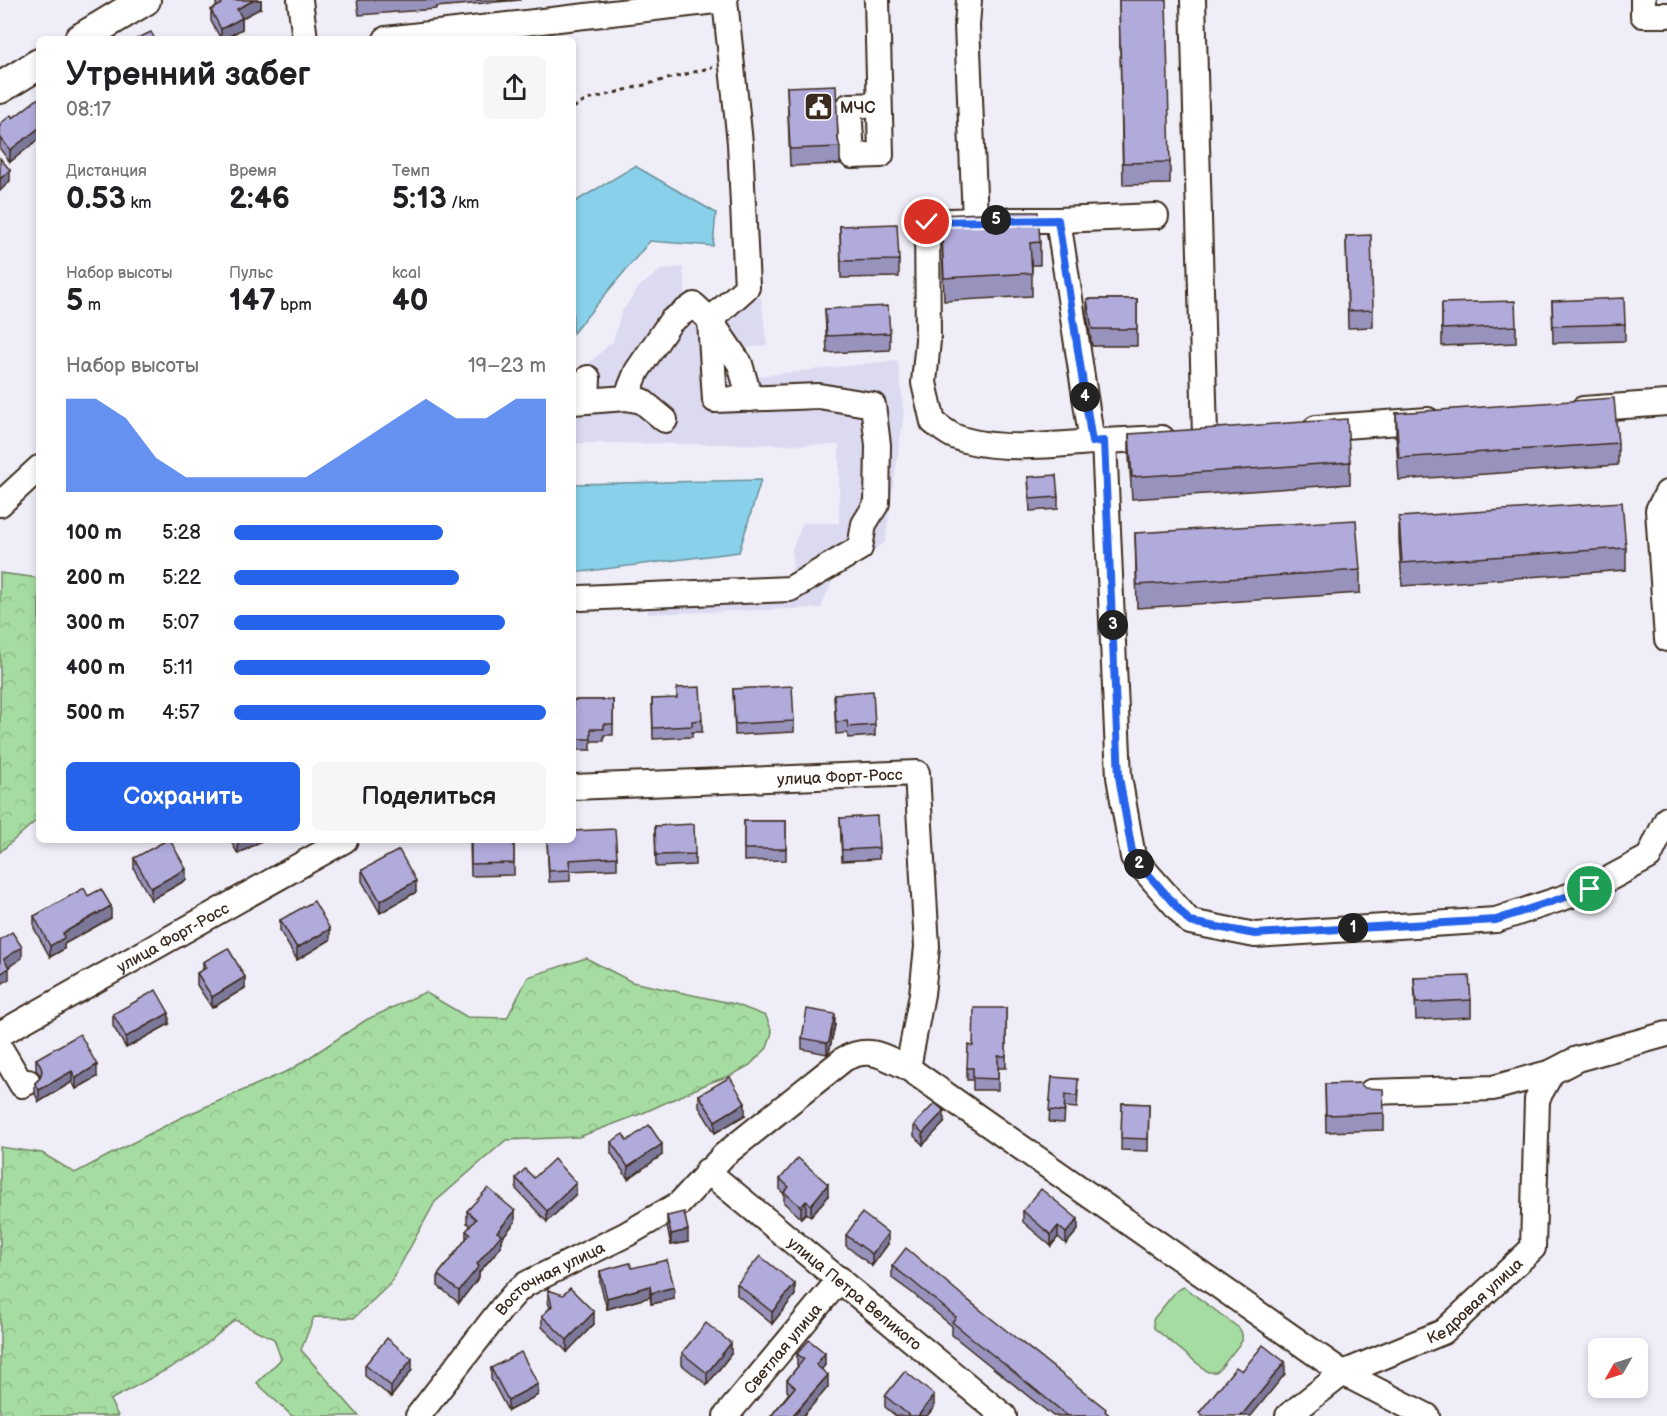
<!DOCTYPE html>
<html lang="ru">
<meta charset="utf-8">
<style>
body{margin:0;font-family:"Balsamiq Sans",sans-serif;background:#f6f6f6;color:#202124;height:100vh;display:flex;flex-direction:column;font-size:22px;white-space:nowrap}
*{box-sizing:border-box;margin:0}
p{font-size:20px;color:#757577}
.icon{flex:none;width:33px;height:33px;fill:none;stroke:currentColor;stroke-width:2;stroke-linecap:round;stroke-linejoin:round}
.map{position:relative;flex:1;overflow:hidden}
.side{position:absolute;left:36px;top:36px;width:540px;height:807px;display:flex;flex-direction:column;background:#fff;border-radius:9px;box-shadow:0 3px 9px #0003}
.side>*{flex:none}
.needle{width:39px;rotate:231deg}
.tools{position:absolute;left:1588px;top:1338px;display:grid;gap:12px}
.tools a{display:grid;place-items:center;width:60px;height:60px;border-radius:9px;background:#fff;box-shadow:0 3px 9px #0003;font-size:30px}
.pin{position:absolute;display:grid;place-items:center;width:51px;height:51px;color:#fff;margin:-26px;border:3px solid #fff;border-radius:50%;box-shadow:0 2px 6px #0007}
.km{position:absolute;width:30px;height:30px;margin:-15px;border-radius:50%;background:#222;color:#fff;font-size:16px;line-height:30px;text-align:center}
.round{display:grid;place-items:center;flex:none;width:63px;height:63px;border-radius:9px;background:#f6f6f6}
.overview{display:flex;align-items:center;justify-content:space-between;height:102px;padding:0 30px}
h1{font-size:33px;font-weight:700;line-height:45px}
.stats{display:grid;grid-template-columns:repeat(3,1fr);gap:9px;height:102px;padding:6px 30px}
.stats div{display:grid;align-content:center}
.stats b{font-size:30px;font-weight:700}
.stats small{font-size:16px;font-weight:400}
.stats p{font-size:16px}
.chart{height:168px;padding:12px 30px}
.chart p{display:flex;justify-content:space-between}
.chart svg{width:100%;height:108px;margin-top:6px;fill:#2563eb;opacity:.7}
.cta{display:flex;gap:12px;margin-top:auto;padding:12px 30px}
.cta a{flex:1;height:69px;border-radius:9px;background:#2563eb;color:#fff;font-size:24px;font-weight:700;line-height:69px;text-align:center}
.cta a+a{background:#f6f6f6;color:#202124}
ul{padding:0 30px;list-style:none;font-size:20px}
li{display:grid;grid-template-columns:96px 72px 1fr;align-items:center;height:45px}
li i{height:15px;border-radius:8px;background:#2563eb}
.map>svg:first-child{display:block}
</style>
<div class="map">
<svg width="1667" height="1416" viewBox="0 0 1667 1416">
<defs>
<pattern id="forest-crowns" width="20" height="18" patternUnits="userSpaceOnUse" patternTransform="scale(1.5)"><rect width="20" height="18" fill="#a5dca1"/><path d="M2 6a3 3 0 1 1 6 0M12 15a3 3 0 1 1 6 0" fill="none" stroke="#8fbd8a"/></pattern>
</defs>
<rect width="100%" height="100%" fill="#efeef8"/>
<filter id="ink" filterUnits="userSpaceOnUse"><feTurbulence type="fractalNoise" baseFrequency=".0167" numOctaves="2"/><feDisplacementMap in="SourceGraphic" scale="12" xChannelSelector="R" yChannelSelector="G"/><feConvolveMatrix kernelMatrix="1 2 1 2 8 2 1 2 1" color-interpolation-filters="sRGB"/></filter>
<g filter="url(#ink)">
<polygon fill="#dcdaf0" points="683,267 687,306 761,297 767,345 746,348 750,377 898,360 904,414 885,542 832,581 821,608 648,614 647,592 793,587 792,549 803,523 839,523 839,445 573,443 573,371 588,364 613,341 622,311 640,286 661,270"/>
<g fill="url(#forest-crowns)" stroke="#708360" stroke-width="1.5">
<polygon points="0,573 39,578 39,818 0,852"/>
<polygon points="586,958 632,982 735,1004 766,1016 772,1032 767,1048 750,1065 732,1075 709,1083 643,1113 579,1137 506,1140 435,1202 390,1284 354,1318 314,1317 301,1350 359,1416 292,1416 257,1383 281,1359 274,1339 235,1320 192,1356 110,1400 118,1416 0,1416 0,1147 42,1153 75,1173 180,1118 292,1069 366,1020 425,992 467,1017 507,1018 528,977"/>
</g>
<path fill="#a5dca1" stroke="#708360" stroke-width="1.5" d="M1184,1287L1239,1328C1242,1332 1243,1336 1242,1341L1220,1369L1216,1372H1208L1154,1328L1153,1320L1155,1317L1176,1291Z"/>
<g fill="#89d1ea" stroke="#6a8e98" stroke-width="1.5">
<polygon points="635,166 716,213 713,246 650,241 573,333 573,203"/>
<polygon points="761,480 739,552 573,573 573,484"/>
</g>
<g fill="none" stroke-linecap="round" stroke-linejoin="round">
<defs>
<g id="minor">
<polyline points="300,0 305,39"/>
<polyline points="877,0 881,155 852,156 849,106 879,105"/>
<path d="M969,0L967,25L975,220L927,222L928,340L924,383L933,422C940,427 948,434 956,437C997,453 1061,444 1104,441L1119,777L1133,857L1190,922L1255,935L1496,920L1590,889L1649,857L1667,819"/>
<polyline points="1193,0 1205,435"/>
<polyline points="1643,0 1643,15 1667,15"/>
<polyline points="386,39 724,0"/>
<polyline points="1007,220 1058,220 1092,442"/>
<polyline points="1058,220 1156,216"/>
<polyline points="710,320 740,364 750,399"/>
<polyline points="626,398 642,401 665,420"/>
<polyline points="587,401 588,378"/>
<polyline points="573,402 626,398 637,371 671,321 694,305 710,320 747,287 740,143 725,0"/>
<polyline points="1583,409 1667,403"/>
<polyline points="1316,428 1428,420"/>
<polyline points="1104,441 1162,438"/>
<polyline points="1667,493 1658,510 1667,639"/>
<polyline points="0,504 39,468"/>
<polyline points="581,598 790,589 860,548 864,524 877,503 878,445 873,405 819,396 715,400 710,320"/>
<path id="s1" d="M573,787L917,773L927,947L922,994L908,1068"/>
<path id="s2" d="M0,1034L345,840"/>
<polyline points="0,1048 22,1085 28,1082"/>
<polyline points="1371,1092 1493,1088 1552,1072 1577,1059 1667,1034"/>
<path id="s3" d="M707,1171L1004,1416"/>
<path id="s4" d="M418,1416L502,1308L516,1292L526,1284L627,1234L679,1204L724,1155L844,1059C870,1045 884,1057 908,1068L1343,1373L1427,1416"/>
<path id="s5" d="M726,1416L840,1279"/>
<path id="s6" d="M1288,1416L1343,1373L1443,1332L1533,1248L1537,1099L1552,1072"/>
</g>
<g id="major">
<polyline points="80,39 145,0"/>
<polyline points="0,88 39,64"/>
</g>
</defs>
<use href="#minor" stroke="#3b2a1e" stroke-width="28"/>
<use href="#major" stroke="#3b2a1e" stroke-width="34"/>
<polyline stroke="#3b2a1e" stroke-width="3" stroke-dasharray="4.5 4.5" stroke-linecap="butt" points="573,108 587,100 713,67"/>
<use href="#minor" stroke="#fff" stroke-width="24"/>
<use href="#major" stroke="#fff" stroke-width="30"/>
</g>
<g fill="#9893bd" stroke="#3b2a1e" stroke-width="1.5">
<polygon points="216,0 261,0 261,8 242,18 242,29 224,39 221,39 211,21 211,10 217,6 216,4"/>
<polygon points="357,0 521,0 436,7 436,9 359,15"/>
<polygon points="1119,0 1170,162 1170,184 1123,185"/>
<polygon points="787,87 840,147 840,164 790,166"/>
<polygon points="39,98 39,139 10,162 0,149 0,124 13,118"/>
<polygon points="941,215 1040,242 1040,265 1032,265 1032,296 944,301"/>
<polygon points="840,226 899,260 899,277 841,278"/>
<polygon points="1346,236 1373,310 1373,327 1348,328"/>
<polygon points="1087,299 1137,299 1137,346 1092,346 1087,316"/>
<polygon points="1552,301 1625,324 1625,341 1553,343"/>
<polygon points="1442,303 1516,326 1516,343 1442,346"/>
<polygon points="825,309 890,333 890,350 827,353"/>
<polygon points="1396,413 1618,443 1618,465 1399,480 1396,436"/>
<polygon points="1129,434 1350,462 1350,484 1132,499 1129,457"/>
<polygon points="1028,477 1058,497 1058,509 1030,511"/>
<polygon points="1399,517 1626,548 1626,570 1402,586 1399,540"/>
<polygon points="1135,533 1360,570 1360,593 1137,608"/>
<polygon points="733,689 794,721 794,732 735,735"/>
<polygon points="834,694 875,725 875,736 848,738 847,733 836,734"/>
<polygon points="652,699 702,720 702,732 692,732 692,737 653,739"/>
<polygon points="573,700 613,700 613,735 604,735 604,741 591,741 591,750 573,750"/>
<polygon points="840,818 879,848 879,859 842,861"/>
<polygon points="744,821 786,821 786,860 744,861"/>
<polygon points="655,826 695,854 695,865 656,867"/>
<polygon points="230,840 263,840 238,854"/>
<polygon points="470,840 514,840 514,875 471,876"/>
<polygon points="547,840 617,857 617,869 570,871 570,881 549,882"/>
<polygon points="134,858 186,880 151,900 134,869"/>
<polygon points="362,870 416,892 380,913 362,881"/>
<polygon points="88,896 111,918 64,944 64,949 50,957 34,928 34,916"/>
<polygon points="280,920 330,940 297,960 280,931"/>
<polygon points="203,962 245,988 212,1008 197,985 197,973 203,970"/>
<polygon points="1414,978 1471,1000 1471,1017 1416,1020"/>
<polygon points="1006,1008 1006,1068 998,1068 998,1090 973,1090 973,1080 967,1080 967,1068 973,1046"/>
<polygon points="113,1014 169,1024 126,1048 113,1026"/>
<polygon points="835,1025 829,1052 827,1054 802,1049 802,1038"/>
<polygon points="36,1059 97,1077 76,1089 72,1082 39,1102 35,1094 35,1083 40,1078 41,1076 36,1070"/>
<polygon points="1052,1077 1078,1091 1077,1108 1065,1107 1064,1123 1049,1122"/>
<polygon points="1325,1084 1384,1113 1384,1130 1326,1132"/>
<polygon points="699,1095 745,1115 715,1133 699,1107"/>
<polygon points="1122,1103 1149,1104 1148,1151 1121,1150"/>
<polygon points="944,1123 923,1145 914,1136 914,1125"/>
<polygon points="627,1141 662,1155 628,1179 611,1153 611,1142"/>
<polygon points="516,1178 534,1178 576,1194 547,1222 516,1189"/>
<polygon points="780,1179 828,1196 811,1216 806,1213 801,1218 784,1203 784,1194 780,1190"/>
<polygon points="467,1211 515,1222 501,1239 501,1247 479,1272 479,1277 459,1303 438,1286 438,1275 466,1239 466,1231 471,1226 467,1223"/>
<polygon points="1023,1211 1078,1230 1066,1244 1058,1237 1051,1246 1023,1222"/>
<polygon points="667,1216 688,1242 671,1245 667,1227"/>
<polygon points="846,1235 888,1244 872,1266 846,1246"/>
<polygon points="892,1266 969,1301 1110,1416 1053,1416 952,1335 952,1326 911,1292 892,1278"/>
<polygon points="632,1268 674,1299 651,1304 650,1297 607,1309 600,1283 600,1271"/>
<polygon points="737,1284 795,1295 772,1324 737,1295"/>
<polygon points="548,1290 594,1324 567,1352 542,1327 542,1316 550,1308 548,1302"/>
<polygon points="682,1353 731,1354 707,1385 682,1365"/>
<polygon points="797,1354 825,1365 821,1370 828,1387 803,1416 771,1416 789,1393 787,1391 787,1380 798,1366 797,1365"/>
<polygon points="365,1365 412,1370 391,1397 365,1376"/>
<polygon points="491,1368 538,1395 508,1411 491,1379"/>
<polygon points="885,1396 934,1407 927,1416 896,1416 885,1407"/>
</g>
<g fill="#7c789a" stroke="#3b2a1e" stroke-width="1.5">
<polygon points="254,0 261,0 261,8 237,21 237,9"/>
<polygon points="242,18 242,29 224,39 221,39 221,29"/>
<polygon points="39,128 39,139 10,162 10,150"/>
<polygon points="10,170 10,181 0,191 0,179"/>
<polygon points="243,840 263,840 238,854 238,843"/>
<polygon points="186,869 186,880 151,900 151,888"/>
<polygon points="416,881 416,892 380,913 380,901"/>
<polygon points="111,906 111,918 64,944 64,949 50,957 50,946 63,933"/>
<polygon points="330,929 330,940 297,960 297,948"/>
<polygon points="22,947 22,958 4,970 4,959"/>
<polygon points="9,968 9,979 0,985 0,974"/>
<polygon points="245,977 245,988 212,1008 212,997"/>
<polygon points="169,1013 169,1024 126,1048 126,1037"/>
<polygon points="835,1014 835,1025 829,1052 827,1054 827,1043"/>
<polygon points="97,1065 97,1077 76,1089 76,1078"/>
<polygon points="72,1071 72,1082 39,1102 39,1090"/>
<polygon points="745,1103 745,1115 715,1133 715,1121"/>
<polygon points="944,1111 944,1123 923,1145 923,1133"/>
<polygon points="662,1144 662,1155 628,1179 628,1167"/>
<polygon points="576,1183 576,1194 547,1222 547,1211"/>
<polygon points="828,1184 828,1196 811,1216 811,1205"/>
<polygon points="806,1201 806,1213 801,1218 801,1207"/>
<polygon points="515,1211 515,1222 501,1239 501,1247 479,1272 479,1277 459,1303 459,1291 497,1232"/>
<polygon points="1078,1219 1078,1230 1066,1244 1066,1233"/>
<polygon points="1058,1226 1058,1237 1051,1246 1051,1235"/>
<polygon points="688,1230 688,1242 671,1245 671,1234"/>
<polygon points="888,1233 888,1244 872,1266 872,1254"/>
<polygon points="795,1284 795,1295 772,1324 772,1312"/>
<polygon points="650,1286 650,1297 607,1309 607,1298"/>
<polygon points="674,1287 674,1299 651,1304 651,1293"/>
<polygon points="594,1312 594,1324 567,1352 567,1340"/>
<polygon points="731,1343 731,1354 707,1385 707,1373"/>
<polygon points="825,1353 825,1365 816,1377 816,1365"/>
<polygon points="412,1359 412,1370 391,1397 391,1386"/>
<polygon points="1285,1362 1285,1374 1251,1416 1241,1416"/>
<polygon points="828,1375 828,1387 803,1416 793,1416"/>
<polygon points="538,1384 538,1395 508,1411 508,1400"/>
<polygon points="934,1395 934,1407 927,1416 918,1416"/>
</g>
<g fill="#b1abdc" stroke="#3b2a1e" stroke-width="1.5">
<polygon points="220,0 254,0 237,9 242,18 221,29 211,10 222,4"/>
<polygon points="1119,0 1166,0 1170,162 1123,163"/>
<polygon points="151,32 155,39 136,39"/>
<polygon points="836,85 838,140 840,147 790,149 787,87"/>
<polygon points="39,98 39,128 10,150 0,137 0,124 11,115 13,118"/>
<polygon points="0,158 10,170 0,179"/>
<polygon points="1000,212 1038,212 1040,242 1030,243 1032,273 944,278 941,215"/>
<polygon points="897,224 899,260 841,261 840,226"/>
<polygon points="1371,235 1373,310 1348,311 1346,236"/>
<polygon points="1624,298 1625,324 1553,326 1552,301"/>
<polygon points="1087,299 1137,299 1137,329 1092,329"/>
<polygon points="1515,301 1516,326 1442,329 1442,303"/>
<polygon points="888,306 890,333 827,336 825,309"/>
<polygon points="1614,398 1618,443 1399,458 1396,413"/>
<polygon points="1347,419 1350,462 1132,477 1129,434"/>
<polygon points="1056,475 1058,497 1030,499 1028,477"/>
<polygon points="1622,502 1626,548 1402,563 1399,517"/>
<polygon points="1356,520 1360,570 1137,585 1135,533"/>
<polygon points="792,686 794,721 735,724 733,689"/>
<polygon points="700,687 702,720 692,721 692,726 653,728 652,699 677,698 677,688"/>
<polygon points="873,691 875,725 848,727 847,721 836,722 834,694"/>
<polygon points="573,700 613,700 613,724 604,724 604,729 591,729 591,739 573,739"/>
<polygon points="877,816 879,848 842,850 840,818"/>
<rect x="744" y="821" width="42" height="28"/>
<polygon points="694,824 695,854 656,855 655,826"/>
<polygon points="615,829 617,857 569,860 570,870 549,871 547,840 573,840 573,831"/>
<polygon points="167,840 170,840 186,869 151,888 134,858"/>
<polygon points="471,840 514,840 514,863 471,864"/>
<polygon points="399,850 416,881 380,901 362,870"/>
<polygon points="84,888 88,896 101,889 111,906 63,933 64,938 50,946 34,916"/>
<polygon points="314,901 330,929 297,948 280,920"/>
<polygon points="12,932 22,947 4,959 9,968 0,974 0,940"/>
<polygon points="228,948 245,977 212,997 197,973 206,968 203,962"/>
<polygon points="1469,976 1471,1000 1416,1003 1414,978"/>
<polygon points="156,990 169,1013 126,1037 113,1014"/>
<polygon points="974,1008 1006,1008 1006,1056 998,1056 998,1079 973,1078 973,1068 967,1068 968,1045 973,1046"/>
<polygon points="807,1009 835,1014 829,1041 827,1043 802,1038"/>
<polygon points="80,1034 97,1065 76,1078 72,1071 39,1090 35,1083 40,1078 42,1071 40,1064 36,1059"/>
<polygon points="730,1077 745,1103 715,1121 699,1095"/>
<polygon points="1052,1077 1078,1079 1077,1096 1065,1095 1064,1112 1049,1110"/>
<polygon points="1359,1083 1365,1088 1383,1089 1384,1113 1326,1115 1325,1084"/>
<polygon points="935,1103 944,1111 923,1133 914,1125"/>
<polygon points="1122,1103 1149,1104 1148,1139 1121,1138"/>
<polygon points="649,1125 662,1144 628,1167 611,1142 623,1134 627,1141"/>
<polygon points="798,1158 828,1184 811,1205 806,1201 801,1207 784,1192 789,1187 780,1179"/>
<polygon points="554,1159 576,1183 547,1211 516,1178 525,1169 534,1178"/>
<polygon points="488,1188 515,1211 497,1232 501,1235 477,1264 479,1266 459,1291 438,1275 470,1234 466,1231 476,1219 467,1211"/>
<polygon points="1041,1189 1078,1219 1066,1233 1058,1226 1051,1235 1023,1211"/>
<polygon points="684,1212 688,1230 671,1234 667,1216"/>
<polygon points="862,1213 888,1233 872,1254 846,1235"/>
<polygon points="906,1248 969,1301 1106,1409 1105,1411 1110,1416 1068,1416 952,1322 956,1317 911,1280 892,1266"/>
<polygon points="760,1256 795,1284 772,1312 737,1284"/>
<polygon points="667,1260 674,1287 651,1293 650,1286 607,1298 600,1271 630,1263 632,1268"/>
<polygon points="570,1288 594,1312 567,1340 542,1316 552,1306 548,1290 563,1295"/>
<polygon points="706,1323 731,1343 707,1373 682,1353"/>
<polygon points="387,1338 412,1359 391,1386 365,1365"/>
<polygon points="809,1340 825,1353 816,1365 828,1375 793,1415 794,1416 771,1416 795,1387 787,1380 804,1359 797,1354"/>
<polygon points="1263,1345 1285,1362 1241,1416 1202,1416 1199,1413 1236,1367 1242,1371"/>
<polygon points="521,1352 538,1384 508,1400 491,1368"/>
<polygon points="905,1371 934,1395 918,1416 910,1416 885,1396"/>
</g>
</g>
<g fill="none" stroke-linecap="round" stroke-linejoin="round" filter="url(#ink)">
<defs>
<polyline id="route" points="927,222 1058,220 1092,442 1104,441 1119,777 1133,857 1190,922 1255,934 1496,920 1590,889"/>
</defs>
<use href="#route" stroke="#fff" stroke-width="12"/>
<use href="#route" stroke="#2563eb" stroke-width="8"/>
</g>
<defs>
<symbol id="civic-square" viewBox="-11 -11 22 22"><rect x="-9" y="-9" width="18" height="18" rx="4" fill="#3b2a1e" stroke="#fff"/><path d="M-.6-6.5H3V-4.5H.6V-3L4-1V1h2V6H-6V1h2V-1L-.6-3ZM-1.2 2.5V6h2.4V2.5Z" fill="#fff"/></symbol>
</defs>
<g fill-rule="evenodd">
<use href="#civic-square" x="802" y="90" width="33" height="33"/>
</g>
<g text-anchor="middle" stroke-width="6" stroke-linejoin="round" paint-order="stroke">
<g font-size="16" font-weight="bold" fill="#3b2a1e" stroke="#fff" text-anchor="start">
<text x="840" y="113">МЧС</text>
</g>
<g font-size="16" fill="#3b2a1e" stroke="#fff">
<text dy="6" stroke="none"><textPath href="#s1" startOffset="267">улица Форт-Росс</textPath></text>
<text dy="6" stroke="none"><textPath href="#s2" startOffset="198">улица Форт-Росс</textPath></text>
<text dy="6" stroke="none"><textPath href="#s4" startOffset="194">Восточная улица</textPath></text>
<text dy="6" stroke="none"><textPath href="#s3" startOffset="192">улица Петра Великого</textPath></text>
<text dy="6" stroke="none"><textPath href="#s6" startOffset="222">Кедровая улица</textPath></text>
<text dy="6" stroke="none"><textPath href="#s5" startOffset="88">Светлая улица</textPath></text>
</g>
</g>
</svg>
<div class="tools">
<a><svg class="needle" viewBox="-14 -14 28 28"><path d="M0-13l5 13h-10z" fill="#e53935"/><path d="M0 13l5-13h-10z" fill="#757577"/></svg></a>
</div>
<div class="pin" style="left:1590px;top:889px;background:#1e9e55"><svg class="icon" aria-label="arrive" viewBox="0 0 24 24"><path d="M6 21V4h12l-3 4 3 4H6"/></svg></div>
<div class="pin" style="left:927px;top:222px;background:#d93025"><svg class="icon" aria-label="check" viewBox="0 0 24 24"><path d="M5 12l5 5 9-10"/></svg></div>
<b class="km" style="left:1353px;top:928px">1</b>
<b class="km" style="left:1139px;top:864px">2</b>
<b class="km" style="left:1113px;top:625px">3</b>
<b class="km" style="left:1085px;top:397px">4</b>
<b class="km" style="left:996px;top:220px">5</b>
<section class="side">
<div class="overview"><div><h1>Утренний забег</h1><p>08:17</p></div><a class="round"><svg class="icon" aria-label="share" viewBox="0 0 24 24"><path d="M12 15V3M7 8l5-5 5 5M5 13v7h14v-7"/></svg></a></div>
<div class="stats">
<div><p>Дистанция</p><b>0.53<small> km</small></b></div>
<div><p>Время</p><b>2:46</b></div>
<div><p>Темп</p><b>5:13<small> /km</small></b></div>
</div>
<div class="stats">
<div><p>Набор высоты</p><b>5<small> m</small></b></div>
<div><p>Пульс</p><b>147<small> bpm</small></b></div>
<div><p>kcal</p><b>40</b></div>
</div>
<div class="chart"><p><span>Набор высоты</span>19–23 m</p>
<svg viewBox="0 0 160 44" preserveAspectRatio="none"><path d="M0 44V6L10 6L20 14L30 30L40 38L50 38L60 38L70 38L80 38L90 30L100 22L110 14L120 6L130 14L140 14L150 6L160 6V44z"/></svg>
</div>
<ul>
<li><b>100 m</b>5:28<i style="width:67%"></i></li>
<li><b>200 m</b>5:22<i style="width:72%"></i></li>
<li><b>300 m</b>5:07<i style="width:87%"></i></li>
<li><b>400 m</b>5:11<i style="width:82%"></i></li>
<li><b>500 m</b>4:57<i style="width:100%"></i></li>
</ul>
<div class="cta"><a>Сохранить</a><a>Поделиться</a></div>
</section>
</div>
